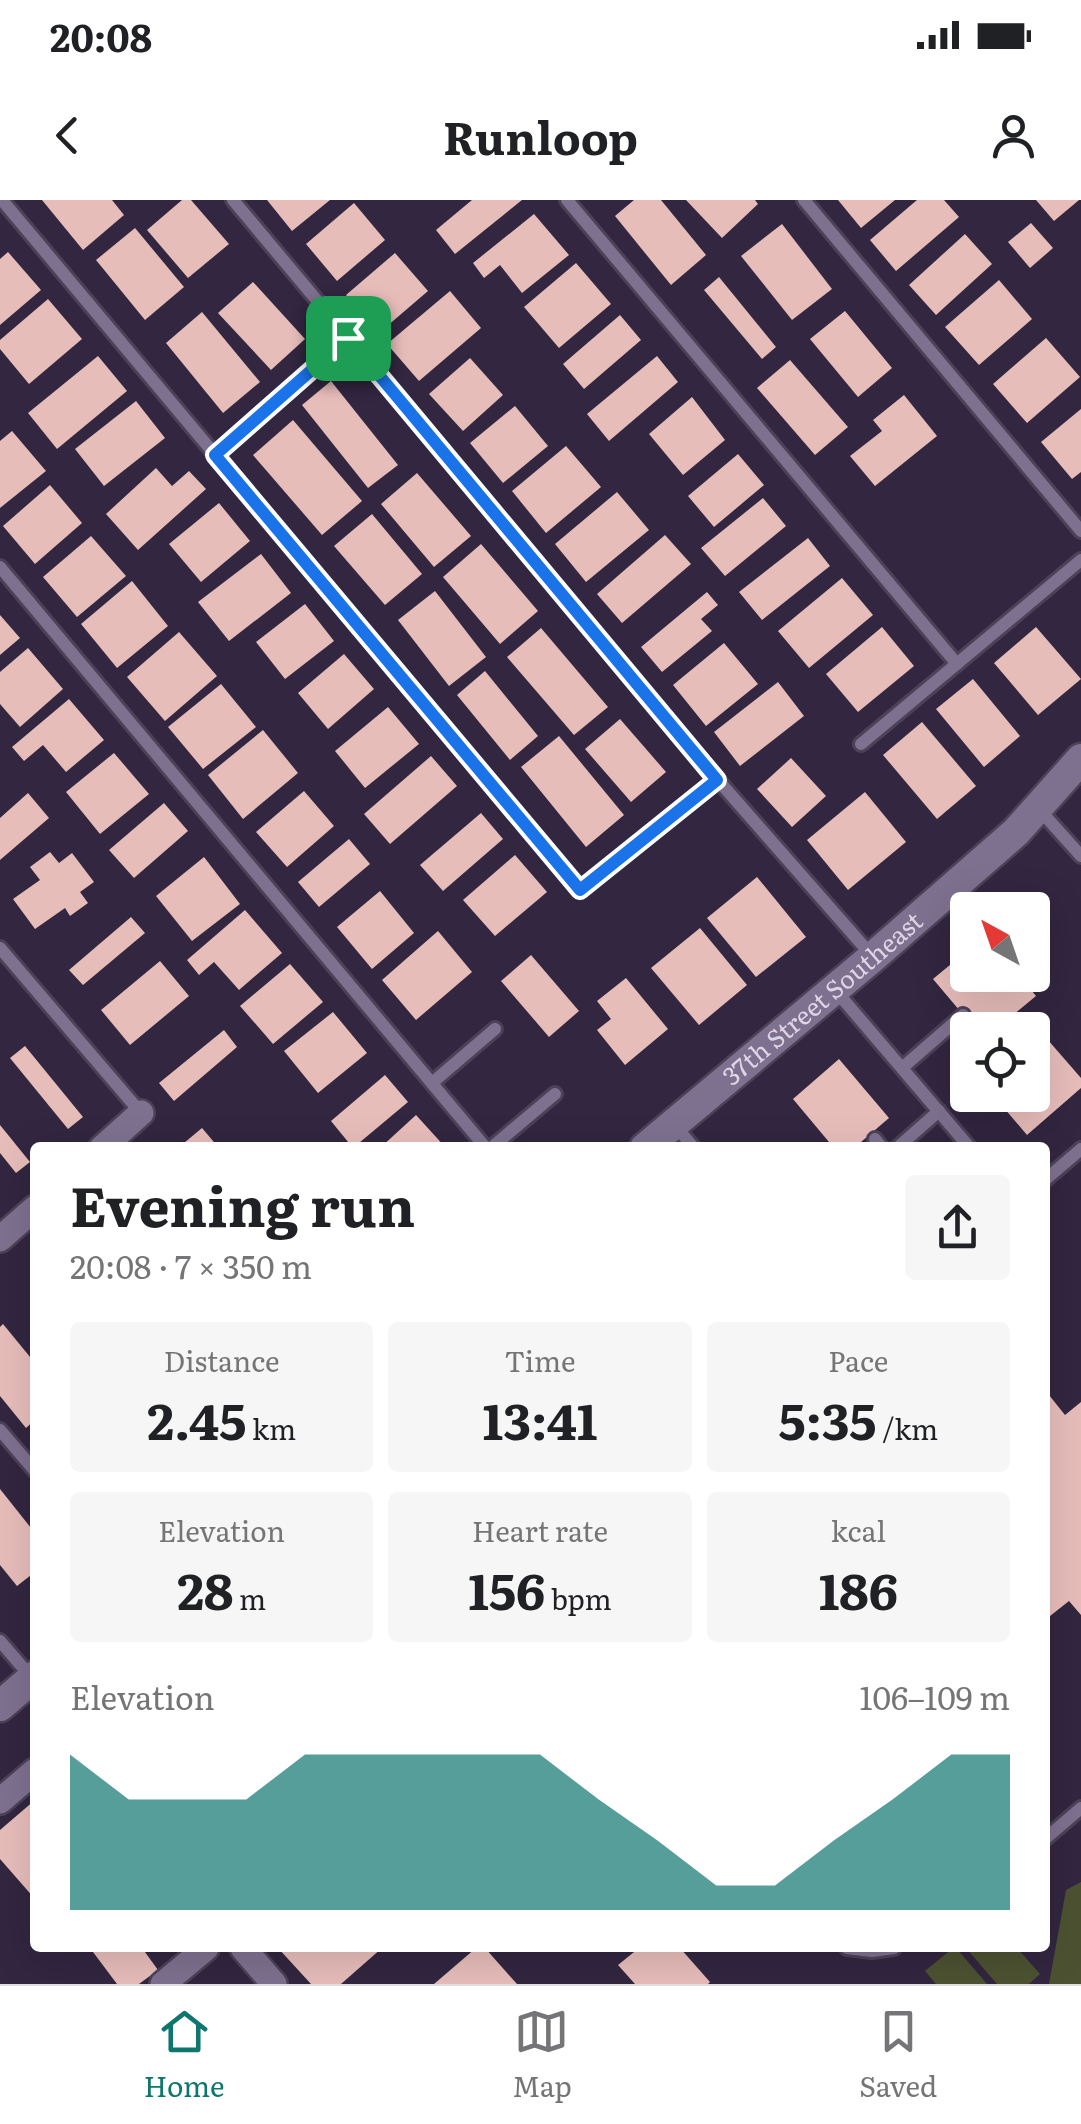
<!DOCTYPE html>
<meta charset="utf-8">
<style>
body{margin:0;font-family:Literata,serif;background:#f6f6f6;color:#202124;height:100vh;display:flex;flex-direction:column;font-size:38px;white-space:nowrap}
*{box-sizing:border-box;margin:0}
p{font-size:32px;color:#757577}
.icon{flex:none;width:55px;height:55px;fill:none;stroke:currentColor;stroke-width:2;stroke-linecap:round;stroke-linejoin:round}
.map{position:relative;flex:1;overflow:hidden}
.drawer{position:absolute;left:30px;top:942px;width:1020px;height:810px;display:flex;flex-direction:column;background:#fff;border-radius:10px;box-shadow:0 10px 40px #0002}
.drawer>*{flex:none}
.needle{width:65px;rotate:320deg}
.tools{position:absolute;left:950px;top:692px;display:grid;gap:20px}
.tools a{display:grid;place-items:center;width:100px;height:100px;border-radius:10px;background:#fff;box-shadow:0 10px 40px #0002;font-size:50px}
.pin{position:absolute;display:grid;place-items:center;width:85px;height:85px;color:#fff;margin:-42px;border-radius:20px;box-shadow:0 5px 15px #0006}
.round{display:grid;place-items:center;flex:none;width:105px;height:105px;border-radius:10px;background:#f6f6f6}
.headline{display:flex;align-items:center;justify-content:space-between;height:170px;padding:0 40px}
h1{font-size:55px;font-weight:700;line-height:75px}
.metrics{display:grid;grid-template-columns:repeat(3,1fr);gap:15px;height:170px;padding:10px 40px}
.metrics div{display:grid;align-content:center;border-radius:10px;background:#f6f6f6;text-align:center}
.metrics b{font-size:50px;font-weight:700}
.metrics small{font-size:28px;font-weight:400}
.metrics p{font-size:28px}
.chart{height:280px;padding:20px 40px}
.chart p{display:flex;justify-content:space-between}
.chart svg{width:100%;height:180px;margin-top:10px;fill:#0f766e;opacity:.7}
.status{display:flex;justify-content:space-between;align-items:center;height:70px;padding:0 50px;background:#fff;direction:ltr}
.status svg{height:28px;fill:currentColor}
header{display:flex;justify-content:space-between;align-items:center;height:130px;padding:0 40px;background:#fff;font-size:45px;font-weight:700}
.tab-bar{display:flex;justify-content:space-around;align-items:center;height:140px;border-top:2px solid #e0e0e0;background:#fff;font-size:28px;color:#757577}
.tab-bar a{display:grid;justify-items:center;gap:5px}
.tab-bar .selected{color:#0f766e}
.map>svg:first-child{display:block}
</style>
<div class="status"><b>20:08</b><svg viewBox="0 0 49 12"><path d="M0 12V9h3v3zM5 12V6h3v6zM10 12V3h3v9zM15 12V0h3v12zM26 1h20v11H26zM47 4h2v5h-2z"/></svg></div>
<header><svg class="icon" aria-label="back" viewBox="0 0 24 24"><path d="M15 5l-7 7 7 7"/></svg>Runloop<svg class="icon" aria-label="person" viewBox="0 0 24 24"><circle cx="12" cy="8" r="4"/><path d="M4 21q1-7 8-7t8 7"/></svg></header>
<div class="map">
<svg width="1081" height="1784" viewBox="0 0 1081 1784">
<rect width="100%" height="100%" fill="#322640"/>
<g fill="#4c5231">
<polygon points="1081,1682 1081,1784 1049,1784 1066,1690"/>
<polygon points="953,1748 956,1748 987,1784 936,1784 925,1771"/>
<polygon points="966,1748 1017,1748 1040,1774 1029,1784 997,1784"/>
</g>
<g fill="#e7bdba">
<polygon points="42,0 112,0 124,15 83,50"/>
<polygon points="182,0 191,0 229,44 188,78 147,30"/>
<polygon points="267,0 330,0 292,31"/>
<polygon points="472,0 522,0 455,54 436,30"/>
<polygon points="634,0 661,0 706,55 671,85 615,16"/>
<polygon points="686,0 755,0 758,4 722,38"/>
<polygon points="838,0 895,0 861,28"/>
<polygon points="917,0 944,0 959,17 896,71 870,40"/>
<polygon points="1036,0 1079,0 1054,21"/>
<polygon points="354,3 385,40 337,81 306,44"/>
<polygon points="534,14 569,55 522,93 500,65 484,78 473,63"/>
<polygon points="1031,23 1053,48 1030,68 1008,42"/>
<polygon points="782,24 832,89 792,120 741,56"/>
<polygon points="135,28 184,87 145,120 96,60"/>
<polygon points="965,34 992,64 936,115 909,85"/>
<polygon points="8,52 41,90 0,125 0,59"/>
<polygon points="395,53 428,91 379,133 346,95"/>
<polygon points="576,63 611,104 559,148 524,107"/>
<polygon points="719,77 776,147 762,159 704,90"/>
<polygon points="999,80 1032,119 979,165 945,127"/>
<polygon points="253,82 305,139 271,170 218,113"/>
<polygon points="450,91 481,128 419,181 387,144"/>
<polygon points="48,99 82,139 29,184 0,149 0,140"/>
<polygon points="845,111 892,168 858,197 810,139"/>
<polygon points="202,112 260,182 223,213 166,143"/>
<polygon points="620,115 641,140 584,189 563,164"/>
<polygon points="1046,138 1080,177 1027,223 993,184"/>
<polygon points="98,156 127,191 57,249 28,213"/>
<polygon points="657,156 678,182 609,241 587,214"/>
<polygon points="470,158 503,195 463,231 429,194"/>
<polygon points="790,160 848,227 815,255 757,188"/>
<polygon points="331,181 398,265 368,288 302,205"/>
<polygon points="904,195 937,236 875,286 850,256 882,231 873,220"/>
<polygon points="692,197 725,240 683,275 649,234"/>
<polygon points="136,201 165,238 104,286 75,249"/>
<polygon points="515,206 548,246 503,283 470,243"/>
<polygon points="1081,209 1081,272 1072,279 1041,242"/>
<polygon points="293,220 362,301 322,335 253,255"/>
<polygon points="12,231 46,271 0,308 0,241"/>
<polygon points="566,246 601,287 546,333 512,291"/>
<polygon points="738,254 764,285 714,327 688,296"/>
<polygon points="156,268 172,286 189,271 206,289 138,350 106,314"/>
<polygon points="417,273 471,336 434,367 381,304"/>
<polygon points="50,285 82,323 35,364 3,326"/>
<polygon points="617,292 649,330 586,382 555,344"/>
<polygon points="763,298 786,326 725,376 701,348"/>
<polygon points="219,303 250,341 201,382 169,344"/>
<polygon points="372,314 422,374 385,405 334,346"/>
<polygon points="665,335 691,364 622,423 597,394"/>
<polygon points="91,336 126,376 77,417 43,377"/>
<polygon points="808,338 830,366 762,420 739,392"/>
<polygon points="481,344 538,411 500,444 443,377"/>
<polygon points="261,354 291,393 229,441 198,402"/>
<polygon points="842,378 873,415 809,468 778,431"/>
<polygon points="132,381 168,426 117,468 81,424"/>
<polygon points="435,391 486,457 449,486 398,420"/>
<polygon points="707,392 718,405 701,419 712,431 662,472 641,447"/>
<polygon points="305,404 334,441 285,479 256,442"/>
<polygon points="0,415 20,438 0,455"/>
<polygon points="882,427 914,466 858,512 826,474"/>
<polygon points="1036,427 1081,479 1038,515 994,463"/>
<polygon points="541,428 608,507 574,535 507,457"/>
<polygon points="179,432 217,476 165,521 127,477"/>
<polygon points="724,443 758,484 706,526 673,485"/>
<polygon points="28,448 63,489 20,527 0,504 0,472"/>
<polygon points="344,454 374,489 328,529 298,493"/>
<polygon points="485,471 538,536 510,560 457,495"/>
<polygon points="973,479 1020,536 984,567 936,509"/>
<polygon points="778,482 804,516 740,566 714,532"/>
<polygon points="221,484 256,527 203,569 168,527"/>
<polygon points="69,499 104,540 66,572 43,545 24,561 12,547"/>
<polygon points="388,507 419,544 365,588 335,551"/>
<polygon points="620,519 666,572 631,602 585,549"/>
<polygon points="922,522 976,586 937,619 883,555"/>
<polygon points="263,530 298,573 243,619 208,575"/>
<polygon points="559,536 624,615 586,647 521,567"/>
<polygon points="114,553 149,594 100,634 66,592"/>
<polygon points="431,556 457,586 390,644 364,614"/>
<polygon points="791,558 826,596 792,627 757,589"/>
<polygon points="304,591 334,626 287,667 256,632"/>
<polygon points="865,592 906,642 848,690 807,640"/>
<polygon points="28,593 49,618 0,660 0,618"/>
<polygon points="164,603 188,631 134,678 109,650"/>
<polygon points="481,613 503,639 443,691 420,665"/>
<polygon points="349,639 370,664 319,707 298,682"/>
<polygon points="50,652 59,663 72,653 94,682 80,692 88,703 70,716 65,708 35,729 13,699 40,680 30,667"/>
<polygon points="515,655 547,692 495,736 463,700"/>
<polygon points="204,657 240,704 192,741 156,696"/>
<polygon points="757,677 806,737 756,777 707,718"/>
<polygon points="380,691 414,733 372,769 337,727"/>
<polygon points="245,710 282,753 239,790 214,762 199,775 187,760"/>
<polygon points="131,717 145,733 83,785 69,770"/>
<polygon points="700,728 747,785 699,825 651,768"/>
<polygon points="438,731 472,772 416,820 382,780"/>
<polygon points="968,750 968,775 1019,775 1036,796 995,830 976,830 933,779"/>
<polygon points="531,755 579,811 549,837 501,781"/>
<polygon points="160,761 189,796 130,845 101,810"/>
<polygon points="290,764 323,802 273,844 240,806"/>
<polygon points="626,778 668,829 625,865 597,830 611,819 597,801"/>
<polygon points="333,812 367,853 318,893 284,851"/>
<polygon points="224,830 237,847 174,901 159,883"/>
<polygon points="1041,832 1081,878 1081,888 1027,935 993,895 1032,895 1032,840"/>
<polygon points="25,846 83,917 68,929 10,858"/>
<polygon points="839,859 889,918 854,948 834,948 793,899"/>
<polygon points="385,875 408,902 353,948 331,921"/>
<polygon points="416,915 446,948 380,948"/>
<polygon points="0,925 30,962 16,973 0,953"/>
<polygon points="202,928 219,948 178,948"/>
<polygon points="3,1124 35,1163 35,1220 26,1228 0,1196 0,1127"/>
<polygon points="1045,1190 1065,1215 1081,1202 1081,1415 1069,1401 1045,1420"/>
<polygon points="0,1289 35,1333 35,1372 17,1386 0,1365"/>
<polygon points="35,1600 35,1699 0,1659 0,1630"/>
<polygon points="90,1748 142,1748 158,1770 139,1784 117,1784"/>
<polygon points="278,1748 382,1748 341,1784 311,1784"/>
<polygon points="476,1748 485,1748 517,1784 434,1784"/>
<polygon points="639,1748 680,1748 710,1782 708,1784 635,1784 618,1765"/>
</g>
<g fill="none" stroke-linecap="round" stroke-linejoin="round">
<defs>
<g id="service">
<polyline points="2,0 580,691 717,579"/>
<polyline points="233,0 717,579 873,757"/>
<polyline points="567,0 957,464"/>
<polyline points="804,0 1081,331"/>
<polyline points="215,255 348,139"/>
<polyline points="0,367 486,948"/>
<polyline points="861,544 1081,360"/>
<polyline points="1038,608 1081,656"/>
<polyline points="0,748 141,913"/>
<polyline points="836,791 970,948"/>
<polyline points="902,868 963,815"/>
<polyline points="432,883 495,829"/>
<polyline points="673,923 694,948"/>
<polyline points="875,939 882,948"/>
<polyline points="491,948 555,894"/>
<polyline points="897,948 939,911"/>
<polyline points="1045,980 1081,949"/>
<polyline points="0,1230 35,1271"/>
<polyline points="0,1441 31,1477"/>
<polyline points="1045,1639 1081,1608"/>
<polyline points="847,1748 872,1751 894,1748"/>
</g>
<g id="minor">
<polyline points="102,948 141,913"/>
<polyline points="0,1039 35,1008"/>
<polyline points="0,1601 35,1571"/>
<polyline points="243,1748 274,1784"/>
<polyline points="163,1784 206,1748"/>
</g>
<g id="tertiary">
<path id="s1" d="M645,948L873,757L1016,632L1081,559"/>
<polyline points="0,1506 35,1476"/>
</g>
</defs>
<use href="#service" stroke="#4c4258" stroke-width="18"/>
<use href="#minor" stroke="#4c4258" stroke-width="30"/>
<use href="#tertiary" stroke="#4c4258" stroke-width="35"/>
<use href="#service" stroke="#7e7190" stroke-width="12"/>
<use href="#minor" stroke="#7e7190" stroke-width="25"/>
<use href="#tertiary" stroke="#7e7190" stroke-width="30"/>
</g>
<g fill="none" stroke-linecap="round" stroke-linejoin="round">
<defs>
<polygon id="route" points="348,138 717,580 580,690 215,255"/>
</defs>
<use href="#route" stroke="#fff" stroke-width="20"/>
<use href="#route" stroke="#1a73e8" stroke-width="12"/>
</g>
<g text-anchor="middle" stroke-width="10" stroke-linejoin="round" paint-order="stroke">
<g font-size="25" fill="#dcd5e6" stroke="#17121e">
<text dy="9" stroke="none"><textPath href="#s1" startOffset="232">37th Street Southeast</textPath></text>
</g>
</g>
</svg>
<div class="tools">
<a><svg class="needle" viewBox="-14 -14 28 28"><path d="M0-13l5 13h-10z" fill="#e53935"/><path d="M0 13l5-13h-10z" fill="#757577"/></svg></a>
<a><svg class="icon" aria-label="locate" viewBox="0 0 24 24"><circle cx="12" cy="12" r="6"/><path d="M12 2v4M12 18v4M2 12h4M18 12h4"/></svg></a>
</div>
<div class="pin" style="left:348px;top:138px;background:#1e9e55"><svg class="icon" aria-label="arrive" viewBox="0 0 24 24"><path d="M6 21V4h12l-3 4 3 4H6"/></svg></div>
<section class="drawer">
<div class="headline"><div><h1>Evening run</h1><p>20:08 · 7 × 350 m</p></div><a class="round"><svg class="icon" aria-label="share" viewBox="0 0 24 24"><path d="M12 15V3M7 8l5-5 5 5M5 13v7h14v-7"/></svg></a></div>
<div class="metrics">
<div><p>Distance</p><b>2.45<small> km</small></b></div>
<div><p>Time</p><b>13:41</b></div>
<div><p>Pace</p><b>5:35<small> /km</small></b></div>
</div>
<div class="metrics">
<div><p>Elevation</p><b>28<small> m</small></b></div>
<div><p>Heart rate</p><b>156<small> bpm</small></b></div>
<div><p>kcal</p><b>186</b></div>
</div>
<div class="chart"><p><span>Elevation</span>106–109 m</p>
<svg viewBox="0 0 160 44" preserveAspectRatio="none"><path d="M0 44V6L10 17L20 17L30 17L40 6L50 6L60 6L70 6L80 6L90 17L100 27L110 38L120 38L130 27L140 17L150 6L160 6V44z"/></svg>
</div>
</section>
</div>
<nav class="tab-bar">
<a class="selected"><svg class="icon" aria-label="home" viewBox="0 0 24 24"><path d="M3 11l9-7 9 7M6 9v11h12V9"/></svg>Home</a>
<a><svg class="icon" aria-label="map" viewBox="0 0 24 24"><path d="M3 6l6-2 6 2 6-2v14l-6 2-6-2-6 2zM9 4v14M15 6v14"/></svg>Map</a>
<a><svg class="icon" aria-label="saved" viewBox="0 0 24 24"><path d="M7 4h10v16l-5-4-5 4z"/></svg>Saved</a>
</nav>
